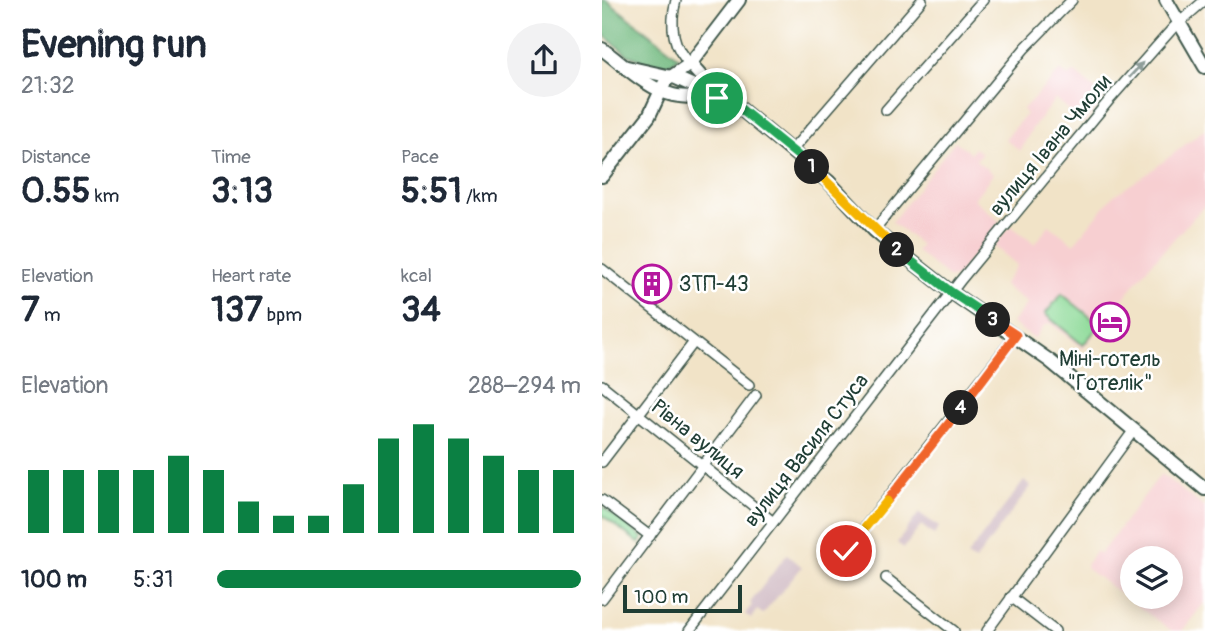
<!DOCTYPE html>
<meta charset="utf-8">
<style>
body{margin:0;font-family:Pangolin,sans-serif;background:#f2f2f3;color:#1f2937;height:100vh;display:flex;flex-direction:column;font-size:26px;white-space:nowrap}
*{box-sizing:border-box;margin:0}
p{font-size:23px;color:#747a83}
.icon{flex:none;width:38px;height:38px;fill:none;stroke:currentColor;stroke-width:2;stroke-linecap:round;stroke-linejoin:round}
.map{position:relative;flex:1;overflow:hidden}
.drawer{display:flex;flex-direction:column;background:#fff;width:602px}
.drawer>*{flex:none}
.fabs{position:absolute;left:518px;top:546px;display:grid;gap:14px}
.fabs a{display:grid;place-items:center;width:63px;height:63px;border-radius:50%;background:#fff;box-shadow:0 4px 18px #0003;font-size:35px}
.scale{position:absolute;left:21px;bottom:18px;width:119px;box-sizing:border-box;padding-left:7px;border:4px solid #1f3d34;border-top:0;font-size:19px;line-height:24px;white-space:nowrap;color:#1f3d34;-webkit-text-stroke:5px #fff;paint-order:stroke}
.pin{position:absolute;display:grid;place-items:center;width:60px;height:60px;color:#fff;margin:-30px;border:4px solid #fff;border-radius:50%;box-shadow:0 2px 7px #0007}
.km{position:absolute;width:35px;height:35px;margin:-18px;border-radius:50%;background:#222;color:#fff;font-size:19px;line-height:35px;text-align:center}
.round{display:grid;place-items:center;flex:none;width:74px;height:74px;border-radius:37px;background:#f2f2f3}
.summary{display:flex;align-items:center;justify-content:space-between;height:119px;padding:0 21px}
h1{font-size:38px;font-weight:800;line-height:52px}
.metrics{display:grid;grid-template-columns:repeat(3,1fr);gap:10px;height:119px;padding:7px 21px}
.metrics div{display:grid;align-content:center}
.metrics b{font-size:35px;font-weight:800}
.metrics small{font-size:19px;font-weight:400}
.metrics p{font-size:19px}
.chart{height:196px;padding:14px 21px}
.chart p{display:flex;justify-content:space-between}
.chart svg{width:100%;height:126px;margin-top:7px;stroke:#0b8043;stroke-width:6}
ul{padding:0 21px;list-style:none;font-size:23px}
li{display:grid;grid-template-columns:112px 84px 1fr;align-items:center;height:52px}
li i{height:18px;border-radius:9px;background:#0b8043}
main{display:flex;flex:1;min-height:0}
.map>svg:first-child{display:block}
</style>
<main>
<section class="drawer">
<div class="summary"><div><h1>Evening run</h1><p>21:32</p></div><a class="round"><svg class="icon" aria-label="share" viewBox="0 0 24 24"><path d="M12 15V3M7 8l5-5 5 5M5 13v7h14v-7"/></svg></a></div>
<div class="metrics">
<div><p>Distance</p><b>0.55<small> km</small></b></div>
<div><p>Time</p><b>3:13</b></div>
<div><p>Pace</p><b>5:51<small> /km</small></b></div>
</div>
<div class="metrics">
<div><p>Elevation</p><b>7<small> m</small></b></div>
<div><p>Heart rate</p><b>137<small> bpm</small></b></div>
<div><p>kcal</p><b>34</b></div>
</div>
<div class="chart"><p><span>Elevation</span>288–294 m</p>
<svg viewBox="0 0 160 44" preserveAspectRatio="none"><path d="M5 44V22M15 44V22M25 44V22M35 44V22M45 44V17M55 44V22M65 44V33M75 44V38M85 44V38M95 44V27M105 44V11M115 44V6M125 44V11M135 44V17M145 44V22M155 44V22"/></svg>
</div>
<ul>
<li><b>100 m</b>5:31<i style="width:100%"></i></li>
</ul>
</section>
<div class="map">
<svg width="603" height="631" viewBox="0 0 603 631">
<rect width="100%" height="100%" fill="#fff"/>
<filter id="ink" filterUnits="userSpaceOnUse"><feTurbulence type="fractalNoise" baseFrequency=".0143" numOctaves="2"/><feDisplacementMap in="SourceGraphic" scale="14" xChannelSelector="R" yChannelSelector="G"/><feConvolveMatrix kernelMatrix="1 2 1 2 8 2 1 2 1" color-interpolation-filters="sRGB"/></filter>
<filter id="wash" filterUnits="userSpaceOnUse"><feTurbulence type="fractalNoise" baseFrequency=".00686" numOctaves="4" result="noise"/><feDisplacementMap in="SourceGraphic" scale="28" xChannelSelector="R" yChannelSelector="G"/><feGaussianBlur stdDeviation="1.57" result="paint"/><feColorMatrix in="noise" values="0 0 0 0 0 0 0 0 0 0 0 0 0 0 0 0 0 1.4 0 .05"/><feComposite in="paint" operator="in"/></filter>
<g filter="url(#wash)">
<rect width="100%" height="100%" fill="#f1e3c7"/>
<g fill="#f7cfd1" fill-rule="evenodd">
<polygon points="459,70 467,77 472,72 503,98 482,123 453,99 430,129 418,151 403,139 424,114 420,110"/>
<polygon points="603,129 603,205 548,265 481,349 448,323 442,326 432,339 410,323 425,303 401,285 415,265 392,246 409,226 433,244 447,225 472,244 511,196 548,172"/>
<polygon points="353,141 368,153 372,148 379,153 374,160 391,174 372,199 398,222 354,277 347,278 314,251 319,245 290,222"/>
<path d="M559,474L603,508V602L580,631H570L485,569L484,565L494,551L498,554ZM530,558H569V597H530Z"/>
</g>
<g fill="#d2bdc6">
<polygon points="422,481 429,486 373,561 365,556"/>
<polygon points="317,513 337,527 332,535 319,525 302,548 295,543"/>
<polygon points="185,554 200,567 161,614 155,610 149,619 143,614 150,605 148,603"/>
</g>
<g fill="#8dda98" stroke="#568c66" stroke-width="2">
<polygon points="460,294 498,325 481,345 443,314"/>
<polygon points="0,506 41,538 37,543 0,515"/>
</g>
<path fill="#72ba80" stroke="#487c5a" stroke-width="2" d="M0,0H4L77,57C66,69 54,66 40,63L37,59L26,55L0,34Z"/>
</g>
<g filter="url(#ink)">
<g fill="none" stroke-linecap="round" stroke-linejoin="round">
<defs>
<g id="street">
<path d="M74,0C68,23 69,46 88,64"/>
<polyline points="284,110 381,0"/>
<polyline points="191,149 320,0"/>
<polyline points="272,230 423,48 470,0"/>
<polyline points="0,269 147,385"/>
<polyline points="0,385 170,521"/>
<polyline points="0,462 92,342"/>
<polyline points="0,500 48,536"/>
<polyline points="244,551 414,335"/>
<polyline points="284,578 352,631"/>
<polyline points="409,597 453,631"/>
<polyline points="0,599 154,395"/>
<polyline points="87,631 358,281 509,98 571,28 603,0"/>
<polyline points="385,631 532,430"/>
</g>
<g id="secondary">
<polyline points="564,0 603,67"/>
<path d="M0,49C21,64 44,88 71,95C83,98 97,96 110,98"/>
<polyline points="88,64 111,90"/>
<polyline points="25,67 74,78 134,105 227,182 272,230 303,256 349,292 448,361 603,489"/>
<polyline points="66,79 88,64 137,0"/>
<polyline points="0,176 47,116 62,84"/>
</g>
</defs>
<use href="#street" stroke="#3e564a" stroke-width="12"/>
<use href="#secondary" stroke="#3e564a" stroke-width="16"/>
<use href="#street" stroke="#fff" stroke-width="9"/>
<use href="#secondary" stroke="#fff" stroke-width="12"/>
</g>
<defs><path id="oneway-solid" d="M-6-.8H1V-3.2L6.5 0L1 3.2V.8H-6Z" transform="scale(1.75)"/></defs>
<use fill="#8f9e9a" href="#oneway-solid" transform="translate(534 70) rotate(-48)"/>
</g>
<g fill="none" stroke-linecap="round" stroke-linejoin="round" filter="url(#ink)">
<defs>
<polyline id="split-1" points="115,98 134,105 210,167"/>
<polyline id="split-2" points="210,167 295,250"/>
<polyline id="split-3" points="295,250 349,292 391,320"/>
<polyline id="split-4" points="359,408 414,335 391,320"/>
<polyline id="split-5" points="285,501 359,408"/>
<polyline id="split-6" points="244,551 285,501"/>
</defs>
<use href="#split-1" stroke="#fff" stroke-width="14"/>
<use href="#split-2" stroke="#fff" stroke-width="14"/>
<use href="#split-3" stroke="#fff" stroke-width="14"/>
<use href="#split-4" stroke="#fff" stroke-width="14"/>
<use href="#split-5" stroke="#fff" stroke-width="14"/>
<use href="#split-6" stroke="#fff" stroke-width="14"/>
<use href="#split-1" stroke="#22a559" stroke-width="9"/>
<use href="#split-2" stroke="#f5b400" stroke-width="9"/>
<use href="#split-3" stroke="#22a559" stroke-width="9"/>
<use href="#split-4" stroke="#f0652b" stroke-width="9"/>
<use href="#split-5" stroke="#f0652b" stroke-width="9"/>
<use href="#split-6" stroke="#f5b400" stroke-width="9"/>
</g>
<defs>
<symbol id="building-ring" viewBox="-11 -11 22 22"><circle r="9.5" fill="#fff" stroke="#b5179e" stroke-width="1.5"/><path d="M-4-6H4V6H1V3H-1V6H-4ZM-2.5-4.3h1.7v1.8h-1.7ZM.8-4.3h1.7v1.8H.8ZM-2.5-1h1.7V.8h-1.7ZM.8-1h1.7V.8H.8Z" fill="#b5179e"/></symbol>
<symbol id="hotel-ring" viewBox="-11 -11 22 22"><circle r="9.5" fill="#fff" stroke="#b5179e" stroke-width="1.5"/><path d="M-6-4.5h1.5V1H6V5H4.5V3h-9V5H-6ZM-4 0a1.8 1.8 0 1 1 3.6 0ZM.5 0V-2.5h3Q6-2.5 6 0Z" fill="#b5179e"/></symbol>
</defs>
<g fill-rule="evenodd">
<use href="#building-ring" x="28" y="262" width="44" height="44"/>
<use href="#hotel-ring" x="486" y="300" width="44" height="44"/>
</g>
<g text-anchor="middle" stroke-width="5" stroke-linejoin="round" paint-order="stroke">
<g font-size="21" fill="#1f3d34" stroke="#fff">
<text transform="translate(448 145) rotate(-50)" y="7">вулиця Івана Чмоли</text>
<text transform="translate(96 439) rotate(39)" y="7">Рівна вулиця</text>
<text transform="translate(204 450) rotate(-52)" y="7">вулиця Василя Стуса</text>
</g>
<g font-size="21" fill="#1f3d34" stroke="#fff" text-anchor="start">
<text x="77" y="291">ЗТП-43</text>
<text x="508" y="366" text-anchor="middle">Міні-готель<tspan x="508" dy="24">"Готелік"</tspan></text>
</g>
</g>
</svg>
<div class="fabs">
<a><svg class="icon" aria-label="layers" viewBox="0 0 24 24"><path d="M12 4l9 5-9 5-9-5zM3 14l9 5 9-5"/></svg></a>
</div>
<div class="scale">100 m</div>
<div class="pin" style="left:115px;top:98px;background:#1e9e55"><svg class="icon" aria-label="arrive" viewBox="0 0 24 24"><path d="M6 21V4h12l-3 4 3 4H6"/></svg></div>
<div class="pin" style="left:244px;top:551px;background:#d93025"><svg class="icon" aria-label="check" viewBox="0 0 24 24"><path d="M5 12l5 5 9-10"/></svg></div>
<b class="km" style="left:210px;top:167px">1</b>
<b class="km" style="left:295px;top:250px">2</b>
<b class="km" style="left:391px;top:320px">3</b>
<b class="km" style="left:359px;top:408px">4</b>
</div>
</main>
